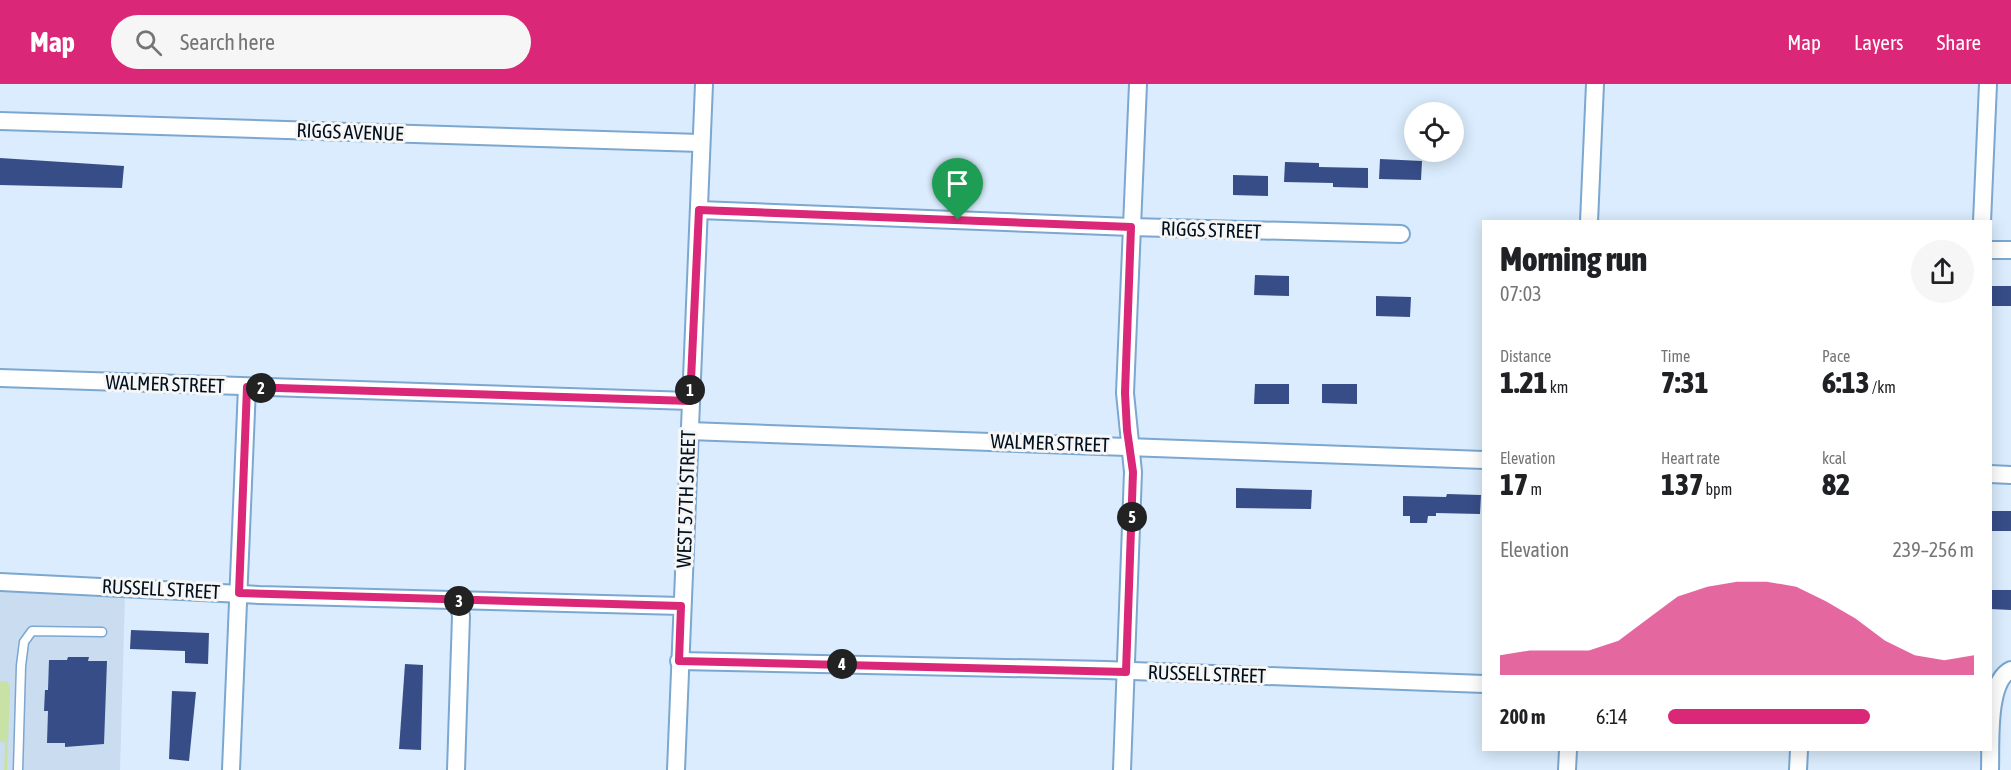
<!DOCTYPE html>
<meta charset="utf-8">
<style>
body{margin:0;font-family:"Asap Condensed",sans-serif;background:#f6f6f6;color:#202124;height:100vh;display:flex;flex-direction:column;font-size:22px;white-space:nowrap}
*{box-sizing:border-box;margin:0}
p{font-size:20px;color:#757577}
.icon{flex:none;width:33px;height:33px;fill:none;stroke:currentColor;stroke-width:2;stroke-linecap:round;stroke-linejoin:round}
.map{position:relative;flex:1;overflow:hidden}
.details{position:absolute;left:1482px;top:136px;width:510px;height:531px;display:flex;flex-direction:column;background:#fff;border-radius:0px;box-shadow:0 3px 15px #0003}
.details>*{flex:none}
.buttons{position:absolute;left:1404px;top:18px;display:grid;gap:12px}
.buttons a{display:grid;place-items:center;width:60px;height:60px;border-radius:50%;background:#fff;box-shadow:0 3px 15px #0003;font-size:30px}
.pin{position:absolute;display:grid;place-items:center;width:51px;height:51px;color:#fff;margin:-62px -26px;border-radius:50% 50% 50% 0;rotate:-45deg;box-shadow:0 0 6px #0007}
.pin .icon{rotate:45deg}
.km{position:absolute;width:30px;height:30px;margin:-15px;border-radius:50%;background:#222;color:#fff;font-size:16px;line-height:30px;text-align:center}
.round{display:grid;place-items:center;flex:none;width:63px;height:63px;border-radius:32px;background:#f6f6f6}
.head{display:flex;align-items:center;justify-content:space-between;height:102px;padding:0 18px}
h1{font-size:33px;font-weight:800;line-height:45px}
.figures{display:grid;grid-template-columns:repeat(3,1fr);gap:9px;height:102px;padding:6px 18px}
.figures div{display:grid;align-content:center}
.figures b{font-size:30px;font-weight:800}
.figures small{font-size:16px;font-weight:400}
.figures p{font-size:16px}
.chart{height:168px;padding:12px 18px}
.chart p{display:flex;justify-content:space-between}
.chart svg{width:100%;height:108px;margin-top:6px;fill:#db2777;opacity:.7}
ul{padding:0 18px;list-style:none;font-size:20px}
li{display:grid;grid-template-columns:96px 72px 1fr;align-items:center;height:45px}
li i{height:15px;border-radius:8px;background:#db2777}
header{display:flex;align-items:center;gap:36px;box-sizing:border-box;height:84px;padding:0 30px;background:#db2777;color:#fff}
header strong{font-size:28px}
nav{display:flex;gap:33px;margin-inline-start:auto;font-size:21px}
.search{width:420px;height:54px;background:#f6f6f6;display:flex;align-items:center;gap:15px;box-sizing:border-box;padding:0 21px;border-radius:33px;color:#757577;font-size:22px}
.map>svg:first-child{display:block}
</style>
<header>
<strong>Map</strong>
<div class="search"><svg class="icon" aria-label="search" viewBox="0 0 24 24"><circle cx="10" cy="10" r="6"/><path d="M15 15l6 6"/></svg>Search here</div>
<nav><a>Map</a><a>Layers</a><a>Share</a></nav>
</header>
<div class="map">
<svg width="2011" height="686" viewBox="0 0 2011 686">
<rect width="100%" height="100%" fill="#daecfd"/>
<polygon fill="#c9dcf0" points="0,505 125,510 120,686 0,686"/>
<polygon fill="#c8e1a5" points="0,597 8,598 10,605 7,686 4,686 5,658 0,658"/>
<g fill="#374d87">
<polygon points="0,74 124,82 122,104 0,101"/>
<polygon points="1380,75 1422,77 1421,96 1379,95"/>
<polygon points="1285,78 1319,79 1319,83 1368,84 1368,104 1333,103 1333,99 1284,98"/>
<polygon points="1233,91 1268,92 1268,112 1233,111"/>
<polygon points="1255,191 1289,192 1289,212 1254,211"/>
<rect x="1990" y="202" width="21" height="20"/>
<polygon points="1376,212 1411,213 1410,233 1376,232"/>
<polygon points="1255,300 1289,300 1289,320 1254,320"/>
<polygon points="1322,300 1357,300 1357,320 1322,319"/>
<polygon points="1236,404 1312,406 1311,425 1236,424"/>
<polygon points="1447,410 1481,411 1480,430 1436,429 1436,432 1428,432 1427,439 1410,439 1410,432 1403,432 1403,412 1446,413"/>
<rect x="1990" y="427" width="21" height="20"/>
<polygon points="1990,506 2011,506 2011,526 1990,525"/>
<polygon points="131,546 209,549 208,580 185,579 185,567 130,565"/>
<polygon points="68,573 89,573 88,577 107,577 104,660 65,663 65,659 47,659 48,627 44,627 45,606 48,606 49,576 67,576"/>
<polygon points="405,580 423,581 421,666 399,665"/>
<polygon points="172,607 196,608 189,677 169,675"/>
</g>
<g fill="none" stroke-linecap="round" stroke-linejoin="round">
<defs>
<polyline id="lane" points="18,686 21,582 24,558 32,547 102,548"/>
<g id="street">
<polyline points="0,37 700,59"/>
<polyline points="699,126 1131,143 1401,150"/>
<polyline points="1589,138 1595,0"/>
<polyline points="1982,138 1988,0"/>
<polyline points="1990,166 2011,166"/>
<polyline points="0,294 690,317"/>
<polyline points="689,347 1484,376"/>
<polyline points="1990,390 2011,391"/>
<polyline points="0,498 259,511 681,522"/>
<polyline points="679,577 1106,586 1484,600"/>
<polyline points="231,686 247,303"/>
<polyline points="456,686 461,532 458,517"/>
<polyline points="676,686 704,0"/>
<polyline points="1122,686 1133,388 1125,309 1138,0"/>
<polyline points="1567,686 1568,666"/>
<polyline points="1798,686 1799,666"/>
<path d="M1990,686C1991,662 1986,597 2011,586"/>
</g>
</defs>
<use href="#lane" stroke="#7ba7d0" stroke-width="11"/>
<use href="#street" stroke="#7ba7d0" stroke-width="20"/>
<use href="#lane" stroke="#fff" stroke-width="8"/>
<use href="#street" stroke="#fff" stroke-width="16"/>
</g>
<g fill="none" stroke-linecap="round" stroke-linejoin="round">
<defs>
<polygon id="route" points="699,126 1131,143 1125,309 1127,346 1133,388 1126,588 679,577 681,522 239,509 247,303 690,317"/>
</defs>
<use href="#route" stroke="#fff" stroke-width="12"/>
<use href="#route" stroke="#db2777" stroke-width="8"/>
</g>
<g text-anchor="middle" stroke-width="6" stroke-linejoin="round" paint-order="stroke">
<g font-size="20" fill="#01101e" stroke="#f6f6f6">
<text transform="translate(350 48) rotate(2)" y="7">RIGGS AVENUE</text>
<text transform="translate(1211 146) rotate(2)" y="7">RIGGS STREET</text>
<text transform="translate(165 300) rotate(2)" y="7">WALMER STREET</text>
<text transform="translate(1050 359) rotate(2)" y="7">WALMER STREET</text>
<text transform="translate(686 415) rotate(-88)" y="7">WEST 57TH STREET</text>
<text transform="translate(161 505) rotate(3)" y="7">RUSSELL STREET</text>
<text transform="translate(1207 590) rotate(2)" y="7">RUSSELL STREET</text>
</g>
</g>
</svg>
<div class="buttons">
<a><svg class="icon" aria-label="locate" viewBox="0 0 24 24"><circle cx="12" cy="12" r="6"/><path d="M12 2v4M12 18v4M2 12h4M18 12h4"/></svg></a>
</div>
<div class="pin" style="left:958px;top:136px;background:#1e9e55"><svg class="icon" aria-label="arrive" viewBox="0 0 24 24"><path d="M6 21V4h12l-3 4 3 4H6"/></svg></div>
<b class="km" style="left:690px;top:306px">1</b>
<b class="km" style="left:261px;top:304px">2</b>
<b class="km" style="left:459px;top:517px">3</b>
<b class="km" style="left:842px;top:580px">4</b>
<b class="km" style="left:1132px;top:433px">5</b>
<section class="details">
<div class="head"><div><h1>Morning run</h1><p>07:03</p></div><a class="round"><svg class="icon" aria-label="share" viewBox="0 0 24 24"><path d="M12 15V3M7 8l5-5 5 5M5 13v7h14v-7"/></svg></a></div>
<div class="figures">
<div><p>Distance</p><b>1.21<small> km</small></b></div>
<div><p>Time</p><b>7:31</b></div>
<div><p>Pace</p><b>6:13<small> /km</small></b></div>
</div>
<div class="figures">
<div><p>Elevation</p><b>17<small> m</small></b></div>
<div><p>Heart rate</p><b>137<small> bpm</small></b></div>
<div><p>kcal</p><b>82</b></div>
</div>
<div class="chart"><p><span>Elevation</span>239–256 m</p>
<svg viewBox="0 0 160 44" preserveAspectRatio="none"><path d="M0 44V36L10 34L20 34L30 34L40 30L50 21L60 12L70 8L80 6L90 6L100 8L110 14L120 21L130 30L140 36L150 38L160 36V44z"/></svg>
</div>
<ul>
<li><b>200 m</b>6:14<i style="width:66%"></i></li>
</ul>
</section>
</div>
